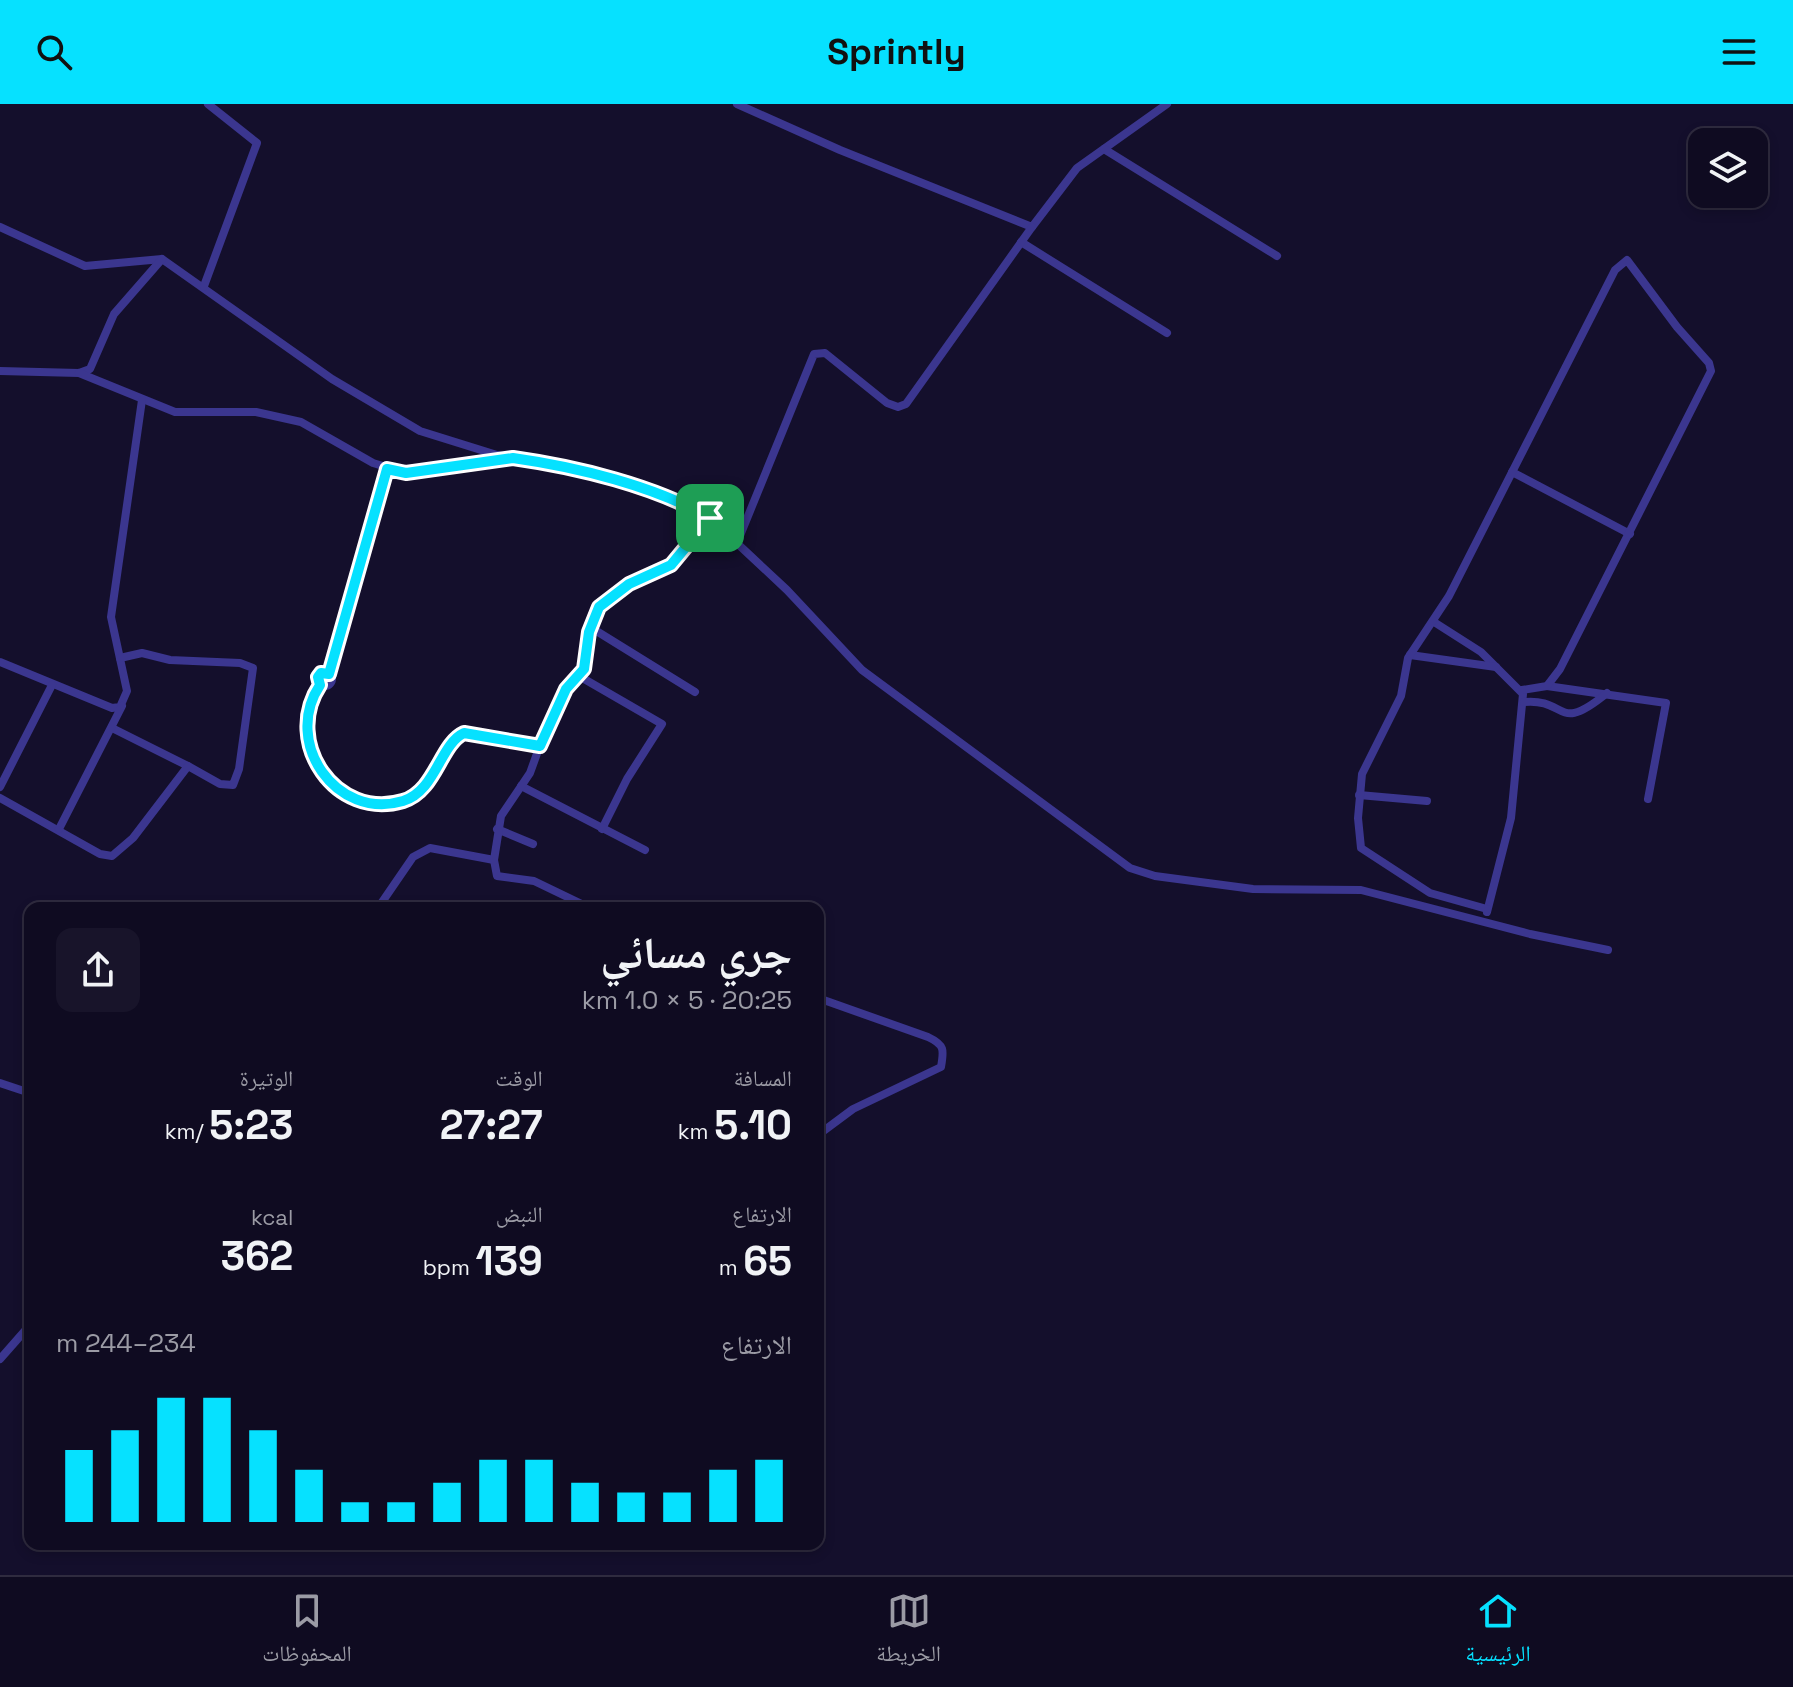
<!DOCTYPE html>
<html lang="ar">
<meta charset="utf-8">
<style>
body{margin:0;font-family:"Space Grotesk","Noto Naskh Arabic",sans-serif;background:#18142a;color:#f1f3f6;direction:rtl;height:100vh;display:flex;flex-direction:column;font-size:30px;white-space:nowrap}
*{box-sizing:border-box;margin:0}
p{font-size:26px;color:#9b9ba5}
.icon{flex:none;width:44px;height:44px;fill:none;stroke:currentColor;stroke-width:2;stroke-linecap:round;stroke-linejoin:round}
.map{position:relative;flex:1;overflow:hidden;direction:ltr}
.side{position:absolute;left:24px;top:798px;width:800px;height:648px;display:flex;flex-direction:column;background:#0f0b21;border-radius:16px;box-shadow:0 4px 12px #0003,0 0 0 2px #2f2b3f;direction:rtl}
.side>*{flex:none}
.buttons{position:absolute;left:1688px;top:24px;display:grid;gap:16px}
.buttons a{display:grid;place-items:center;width:80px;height:80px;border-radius:16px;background:#0f0b21;box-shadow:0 4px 12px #0003,0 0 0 2px #2f2b3f;font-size:40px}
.pin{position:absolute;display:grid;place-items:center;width:68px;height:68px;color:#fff;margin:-34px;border-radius:16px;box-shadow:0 4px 12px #0006}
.round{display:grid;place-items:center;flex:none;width:84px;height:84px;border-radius:16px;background:#18142a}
.headline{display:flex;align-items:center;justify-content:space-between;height:136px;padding:0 32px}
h1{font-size:44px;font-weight:700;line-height:60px}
.stats{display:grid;grid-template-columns:repeat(3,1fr);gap:12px;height:136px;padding:8px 32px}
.stats div{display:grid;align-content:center}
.stats b{font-size:40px;font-weight:700}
.stats small{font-size:22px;font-weight:400}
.stats p{font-size:22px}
.chart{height:224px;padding:16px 32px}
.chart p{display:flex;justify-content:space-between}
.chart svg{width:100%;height:144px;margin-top:8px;stroke:#06e1ff;stroke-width:6}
header{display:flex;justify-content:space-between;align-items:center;height:104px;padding:0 32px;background:#06e1ff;color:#111;font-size:36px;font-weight:700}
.tab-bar{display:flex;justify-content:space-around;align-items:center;height:112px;border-top:2px solid #2f2b3f;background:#0f0b21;font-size:22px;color:#9b9ba5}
.tab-bar a{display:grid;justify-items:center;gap:4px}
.tab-bar .active{color:#06e1ff}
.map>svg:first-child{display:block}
</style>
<header><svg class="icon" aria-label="menu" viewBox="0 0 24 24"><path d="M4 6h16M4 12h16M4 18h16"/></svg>Sprintly<svg class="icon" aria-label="search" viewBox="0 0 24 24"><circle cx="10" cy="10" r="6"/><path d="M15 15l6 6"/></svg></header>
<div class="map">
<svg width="1793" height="1471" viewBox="0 0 1793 1471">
<rect width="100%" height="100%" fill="#140f2c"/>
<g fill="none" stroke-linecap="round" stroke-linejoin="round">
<g stroke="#3b368f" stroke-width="8">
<polyline points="737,0 840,46 1032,123 1077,64 1167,0"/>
<polyline points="1104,45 1277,152"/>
<polyline points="0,123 85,162 162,155 332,275 420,327 497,351 578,365 694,405 710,414 787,486 862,566 1130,764 1155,772 1253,785 1361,786 1530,830 1608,846"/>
<polyline points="1021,138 1167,229"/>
<polyline points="204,182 257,39 208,0"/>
<polyline points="0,267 79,269 90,265 114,210 162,155"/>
<polyline points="79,269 175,308 256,308 301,318 373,359 406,369 504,355"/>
<polyline points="1512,368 1630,430"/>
<polyline points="737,439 814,250 825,249 887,299 898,303 906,300 1032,123"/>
<polyline points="1434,518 1481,548 1523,590 1511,714 1487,808"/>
<polyline points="590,523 695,588"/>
<polyline points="1410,551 1496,563"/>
<polyline points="0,558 112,604 120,603 127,587 111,513 142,296"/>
<circle cx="325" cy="575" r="7"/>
<polyline points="329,570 387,365"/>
<polyline points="579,572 662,620 627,675 602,725"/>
<path d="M320,581C281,638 336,717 403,697C436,687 439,640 464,629L540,642"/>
<polyline points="1547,582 1666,599 1648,695"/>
<path d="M1524,598C1568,594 1556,631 1607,589"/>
<polyline points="112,624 188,662"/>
<polyline points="521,682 645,746"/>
<polyline points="0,683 52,581"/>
<polyline points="1359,691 1427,697"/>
<polyline points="0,694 100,750 112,752 133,734 188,662 220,680 233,681 239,665 253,564 240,559 170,556 142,549 120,554"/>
<polyline points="59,725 122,602"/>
<polyline points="497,725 533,740"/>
<polyline points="494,756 497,772 534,777 590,804"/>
<polyline points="378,804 413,753 430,744 494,756 501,712 530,669 548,619 566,585 584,565 589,528 599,503 629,480 671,461 710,414"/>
<polyline points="1487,805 1430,789 1361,744 1358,714 1362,670 1401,592 1408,554 1449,492 1615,166 1627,156 1677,223 1709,259 1711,267 1560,565 1547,582 1522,586"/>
<path d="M818,894L928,933C945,941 944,946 941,963L853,1005L818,1031"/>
<polyline points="0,979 30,989"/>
<polyline points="0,1255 30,1221"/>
</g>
</g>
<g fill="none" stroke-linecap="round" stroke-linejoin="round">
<defs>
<path id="route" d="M513,354C577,363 655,382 710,414L671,461L629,480L599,503L589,528L584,565L566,585L540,642L464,629C440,640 436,687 403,697C336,717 282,638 320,581L318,573L321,569L329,570L387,365L406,369Z"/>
</defs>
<use href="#route" stroke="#fff" stroke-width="16"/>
<use href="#route" stroke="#06e1ff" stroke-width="10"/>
</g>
</svg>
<div class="buttons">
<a><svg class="icon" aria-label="layers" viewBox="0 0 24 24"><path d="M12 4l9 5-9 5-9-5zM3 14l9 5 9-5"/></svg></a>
</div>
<div class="pin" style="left:710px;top:414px;background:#1e9e55"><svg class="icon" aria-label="arrive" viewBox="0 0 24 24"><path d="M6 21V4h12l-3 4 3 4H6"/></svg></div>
<section class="side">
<div class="headline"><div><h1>جري مسائي</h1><p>20:25 · 5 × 1.0 km</p></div><a class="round"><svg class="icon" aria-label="share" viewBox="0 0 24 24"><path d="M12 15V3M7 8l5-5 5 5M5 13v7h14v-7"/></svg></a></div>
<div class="stats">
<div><p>المسافة</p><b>5.10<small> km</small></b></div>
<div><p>الوقت</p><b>27:27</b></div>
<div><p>الوتيرة</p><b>5:23<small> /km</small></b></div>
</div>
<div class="stats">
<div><p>الارتفاع</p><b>65<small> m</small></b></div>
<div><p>النبض</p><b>139<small> bpm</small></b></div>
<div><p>kcal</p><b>362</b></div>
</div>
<div class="chart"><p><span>الارتفاع</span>234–244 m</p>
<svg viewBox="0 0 160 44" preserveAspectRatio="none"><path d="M5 44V22M15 44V16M25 44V6M35 44V6M45 44V16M55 44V28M65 44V38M75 44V38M85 44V32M95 44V25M105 44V25M115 44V32M125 44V35M135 44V35M145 44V28M155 44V25"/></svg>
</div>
</section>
</div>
<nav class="tab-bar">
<a class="active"><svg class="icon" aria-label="home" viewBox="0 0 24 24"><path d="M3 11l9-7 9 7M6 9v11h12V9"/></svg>الرئيسية</a>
<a><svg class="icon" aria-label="map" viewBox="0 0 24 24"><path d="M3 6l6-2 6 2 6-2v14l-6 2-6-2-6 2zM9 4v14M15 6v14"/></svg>الخريطة</a>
<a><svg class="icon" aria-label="saved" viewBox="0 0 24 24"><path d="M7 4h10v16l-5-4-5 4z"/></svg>المحفوظات</a>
</nav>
